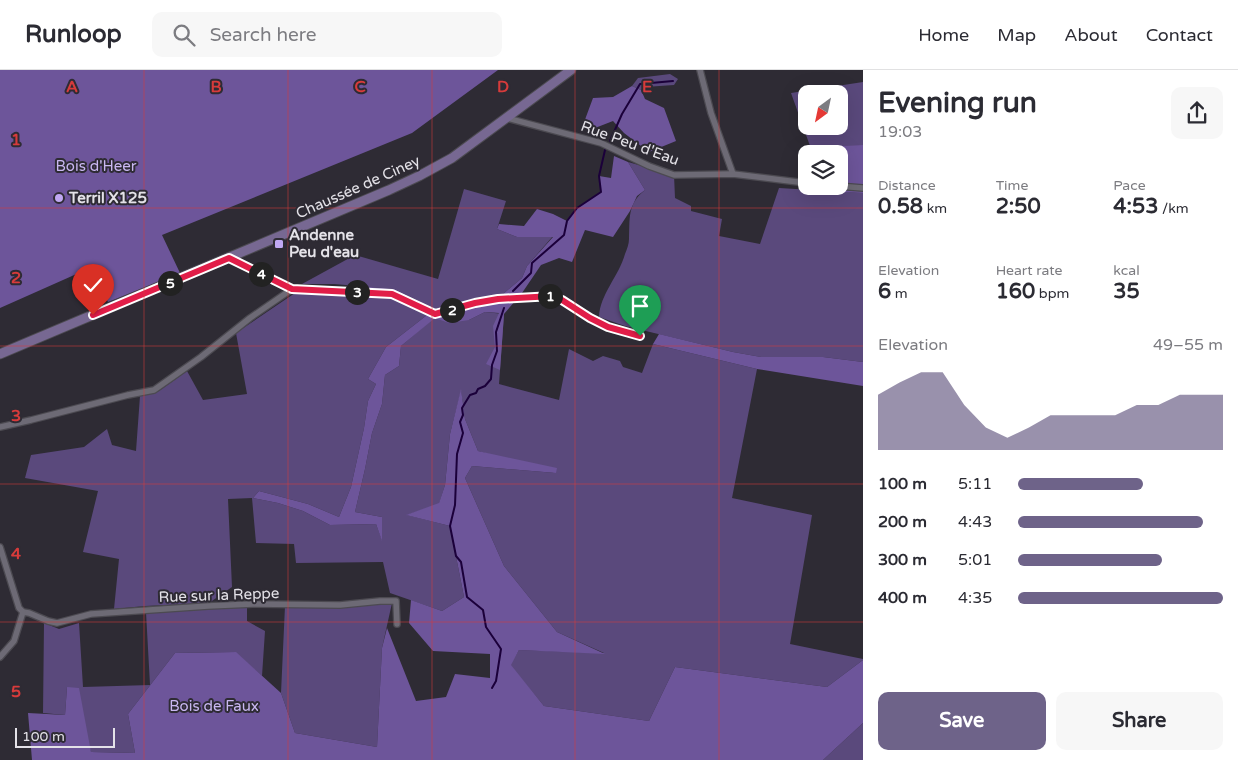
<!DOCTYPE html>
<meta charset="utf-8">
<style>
body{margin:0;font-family:"Varela Round",sans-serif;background:#f7f7f7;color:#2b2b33;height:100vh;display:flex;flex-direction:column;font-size:19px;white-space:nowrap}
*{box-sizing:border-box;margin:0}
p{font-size:16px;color:#7c7c81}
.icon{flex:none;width:28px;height:28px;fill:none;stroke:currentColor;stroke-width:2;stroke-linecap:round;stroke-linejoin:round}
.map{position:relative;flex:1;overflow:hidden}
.drawer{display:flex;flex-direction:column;background:#fff;width:375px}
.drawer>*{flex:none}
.needle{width:32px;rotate:213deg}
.buttons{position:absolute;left:798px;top:15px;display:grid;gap:10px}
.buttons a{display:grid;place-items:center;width:50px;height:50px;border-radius:10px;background:#fff;box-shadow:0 5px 20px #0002;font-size:25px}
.scale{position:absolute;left:15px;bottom:12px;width:100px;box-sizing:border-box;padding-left:5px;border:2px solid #e4e2e8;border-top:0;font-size:14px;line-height:18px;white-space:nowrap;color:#e4e2e8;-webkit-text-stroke:4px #2e2b34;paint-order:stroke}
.pin{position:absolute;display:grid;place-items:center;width:42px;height:42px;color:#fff;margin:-51px -21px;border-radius:50% 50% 50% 0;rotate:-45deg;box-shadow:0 0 5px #0007}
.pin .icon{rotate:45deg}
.km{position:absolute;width:25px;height:25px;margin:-12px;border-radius:50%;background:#222;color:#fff;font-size:14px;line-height:25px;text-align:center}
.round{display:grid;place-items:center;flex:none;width:52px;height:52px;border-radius:10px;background:#f7f7f7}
.headline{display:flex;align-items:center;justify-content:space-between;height:85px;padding:0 15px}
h1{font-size:28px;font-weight:700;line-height:38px}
.stats{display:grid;grid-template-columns:repeat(3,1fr);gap:8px;height:85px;padding:5px 15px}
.stats div{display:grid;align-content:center}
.stats b{font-size:21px;font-weight:700}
.stats small{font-size:14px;font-weight:400}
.stats p{font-size:14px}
.chart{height:140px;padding:10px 15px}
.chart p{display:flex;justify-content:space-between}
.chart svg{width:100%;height:90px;margin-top:5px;fill:#6e6389;opacity:.7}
.button{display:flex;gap:10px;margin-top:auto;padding:10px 15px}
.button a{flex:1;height:58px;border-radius:10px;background:#6e6389;color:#fff;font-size:20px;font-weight:700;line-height:58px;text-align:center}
.button a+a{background:#f7f7f7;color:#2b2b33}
ul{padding:0 15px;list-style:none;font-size:16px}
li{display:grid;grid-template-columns:80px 60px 1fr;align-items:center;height:38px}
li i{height:12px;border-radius:6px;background:#6e6389}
header{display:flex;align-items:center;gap:30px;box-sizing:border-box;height:70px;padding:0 25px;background:#fff;border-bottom:1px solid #e1e1e2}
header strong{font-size:24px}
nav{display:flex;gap:28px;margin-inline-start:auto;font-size:18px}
.search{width:350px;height:45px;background:#f7f7f7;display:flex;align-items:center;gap:12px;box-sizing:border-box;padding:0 18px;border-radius:10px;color:#7c7c81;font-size:19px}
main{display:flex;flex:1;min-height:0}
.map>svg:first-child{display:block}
</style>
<header>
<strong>Runloop</strong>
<div class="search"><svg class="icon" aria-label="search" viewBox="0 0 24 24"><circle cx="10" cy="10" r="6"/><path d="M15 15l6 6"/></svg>Search here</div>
<nav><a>Home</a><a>Map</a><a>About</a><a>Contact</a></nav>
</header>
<main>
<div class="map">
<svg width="863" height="690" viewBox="0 0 863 690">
<rect width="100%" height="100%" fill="#2e2b34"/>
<g fill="#5a497c" fill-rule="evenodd">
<polygon points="670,4 678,9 674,15 645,17 641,20 632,16 638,8"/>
<path d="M863,12V75L810,76L791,23ZM806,24H839V56H806Z"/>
<path d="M628,92L674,105L675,128L691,136V141L722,149L719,166L760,174L779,118L863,123V292L823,287H761L733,282L625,256L599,247C600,224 619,206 625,184C627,179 629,174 629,169C630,149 627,134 645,120Z"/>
<polygon points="464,119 506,131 497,159 517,167 553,166 527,196 522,208 503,224 435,239 394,219 334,214 302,214 355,185 438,209"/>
<polygon points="304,221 391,227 427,245 386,277 368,309 376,314 368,331 364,358 351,417 339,447 308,434 259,421 253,428 278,433 303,441 330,455 376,454 382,470 382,447 355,442 365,399 372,363 382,334 385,305 399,296 401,276 435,247 469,250 485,242 504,244 499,314 559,330 569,279 593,291 603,286 620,291 623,297 642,303 653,274 757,299 732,428 812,445 790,574 863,589 863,590 827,617 675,597 649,651 544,636 510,595 519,580 604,583 557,562 504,496 465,408 472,396 556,403 478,381 465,349 461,321 450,364 445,415 439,434 407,445 450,456 464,527 442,541 390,523 383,492 296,493 294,474 256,473 252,428 228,429 232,517 209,533 145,536 114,539 119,489 83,482 98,421 25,408 31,385 84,377 107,359 112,375 136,381 140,326 159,321 187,301 203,330 247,324 236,263 295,223"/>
<polygon points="392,533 382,578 377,677 295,663 281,623 285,536 342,537"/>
<polygon points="247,537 247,551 265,561 262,606 235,582 175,583 128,644 135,683 91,682 67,617 65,645 43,643 44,553 59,559 79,553 83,617 150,615 146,542"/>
<polygon points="863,653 863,690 823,690"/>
</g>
<g fill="#6d559a">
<polygon points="0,0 498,0 412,63 162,165 180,203 108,232 90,198 0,238"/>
<polygon points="632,16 641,20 645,29 664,38 676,71 649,82 624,63 613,51 595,58 583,55 593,28 613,27"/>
<polygon points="863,75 863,123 822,121 821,116 839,116 839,84 812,84 810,76"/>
<polygon points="614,86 628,92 645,120 637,126 630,141 613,167 585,160 572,192 559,188 541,195 522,223 504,244 500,300 486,294 495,277 493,256 499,243 485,242 469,250 449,253 435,248 401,276 399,296 385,305 382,334 372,363 365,399 355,442 382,447 382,471 376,454 330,455 303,441 278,433 253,428 259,421 308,434 339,447 351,417 364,358 368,331 376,314 368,309 386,277 427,245 391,227 349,224 347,215 394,219 435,239 503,224 522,208 527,196 553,167 517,167 497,159 499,154 524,156 537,139 553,144 567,151 577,138 601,122 599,106 611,108"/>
<polygon points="659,264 733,282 761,287 823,287 863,292 863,316 757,299 653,274"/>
<polygon points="461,319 465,349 478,381 557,398 556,403 472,396 465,408 504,496 557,562 605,584 519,580 511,595 544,636 649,651 675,597 827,617 863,590 863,653 823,690 32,690 28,643 65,645 67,617 79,618 91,682 135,683 128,644 175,583 236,582 281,623 295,663 377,677 382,578 387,558 416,631 446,627 455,604 490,608 490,584 433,581 409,553 411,530 442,541 464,527 450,456 406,445 439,433 445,415 450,364"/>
</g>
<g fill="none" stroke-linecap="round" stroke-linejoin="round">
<g stroke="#1b003a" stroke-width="2">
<polyline points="610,71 622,44 640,14 673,11"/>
<polyline points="513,221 531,203 532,193 564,165 567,151 577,138 601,122 599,106 605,80"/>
<polyline points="492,618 496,611 501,579 486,557 483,540 467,527 461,492 456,486 450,456 455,435 457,384 463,363 460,352 463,345 462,338 470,325 476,323 478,319 485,316 491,309 492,295 497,281 496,262 504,238"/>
</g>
<defs>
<g id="street">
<polyline points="700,0 711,43 733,104"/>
<polyline points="507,48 601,73 649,96 674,105 733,104 806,113"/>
<polyline points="838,116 863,118"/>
<polyline points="229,188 292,219 392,224 435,244 475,233 498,229 553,226 563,229 590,248 607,257 639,266"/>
<polyline points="0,357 31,350 128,325 154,320 201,287 250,248 292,219"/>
<polyline points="0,477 19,538 23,542 29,543 48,551 57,553 91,544 208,536 253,534 340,535 380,531 396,531 397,554"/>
<polyline points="0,587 14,571 23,542"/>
</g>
<polyline id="secondary" points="0,284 389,120 419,106 452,88 571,0"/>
</defs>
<use href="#street" stroke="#4c4a51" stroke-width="8"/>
<use href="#secondary" stroke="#4c4a51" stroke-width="11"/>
<use href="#street" stroke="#6d6a75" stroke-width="5.5"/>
<use href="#secondary" stroke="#776892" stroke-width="9"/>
</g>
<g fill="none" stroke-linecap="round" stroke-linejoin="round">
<defs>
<polyline id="route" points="93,245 229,188 292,219 392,224 435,244 475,233 498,229 553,226 562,230 590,248 608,257 640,266"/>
</defs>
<use href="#route" stroke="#fff" stroke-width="10"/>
<use href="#route" stroke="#e11d48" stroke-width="6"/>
</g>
<path fill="none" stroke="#d73b3b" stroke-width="1" stroke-opacity="0.55" d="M144,0V690M288,0V690M432,0V690M575,0V690M719,0V690M0,138H863M0,276H863M0,414H863M0,552H863"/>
<g fill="#c0a8f3" stroke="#2e2b34" stroke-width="2">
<circle cx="59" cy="128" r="5"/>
<rect x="274" y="169" width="10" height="10" rx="2.5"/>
</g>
<g text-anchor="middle" stroke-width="4" stroke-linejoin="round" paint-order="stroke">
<g font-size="15" fill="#e4e2e8" stroke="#2e2b34">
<text transform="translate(630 73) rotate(20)" y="5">Rue Peu d'Eau</text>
<text transform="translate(358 117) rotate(-24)" y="5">Chaussée de Ciney</text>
<text transform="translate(219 525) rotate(-2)" y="5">Rue sur la Reppe</text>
</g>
<g font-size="15" fill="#c9b7f1" stroke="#2e2b34">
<text x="96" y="101">Bois d'Heer</text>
<text x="214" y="641">Bois de Faux</text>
</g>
<g font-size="15" font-weight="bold" fill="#e4e2e8" stroke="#2e2b34" text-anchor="start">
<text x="69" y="133">Terril X125</text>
<text x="289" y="170">Andenne<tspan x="289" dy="17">Peu d'eau</tspan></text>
</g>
</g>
<g font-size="16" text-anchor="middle" font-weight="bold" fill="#d73b3b" stroke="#2e2b34" stroke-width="4" stroke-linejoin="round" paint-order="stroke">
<text x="72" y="22">A</text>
<text x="216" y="22">B</text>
<text x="360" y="22">C</text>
<text x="503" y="22">D</text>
<text x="647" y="22">E</text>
<text x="16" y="75">1</text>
<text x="16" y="213">2</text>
<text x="16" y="351">3</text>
<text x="16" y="489">4</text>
<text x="16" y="627">5</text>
</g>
</svg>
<div class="buttons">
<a><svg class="needle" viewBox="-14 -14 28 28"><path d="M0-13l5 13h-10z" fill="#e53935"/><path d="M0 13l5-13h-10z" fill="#7c7c81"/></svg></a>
<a><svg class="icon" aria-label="layers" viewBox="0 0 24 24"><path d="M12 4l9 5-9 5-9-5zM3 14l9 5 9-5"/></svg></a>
</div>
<div class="scale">100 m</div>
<div class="pin" style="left:640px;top:266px;background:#1e9e55"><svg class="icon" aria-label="arrive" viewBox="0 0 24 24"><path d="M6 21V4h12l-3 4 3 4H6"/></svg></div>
<div class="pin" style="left:93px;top:245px;background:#d93025"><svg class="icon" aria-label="check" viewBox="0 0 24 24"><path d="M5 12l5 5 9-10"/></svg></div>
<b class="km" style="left:550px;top:226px">1</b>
<b class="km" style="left:452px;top:240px">2</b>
<b class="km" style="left:357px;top:222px">3</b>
<b class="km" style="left:261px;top:204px">4</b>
<b class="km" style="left:170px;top:213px">5</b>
</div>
<section class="drawer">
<div class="headline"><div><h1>Evening run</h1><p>19:03</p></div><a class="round"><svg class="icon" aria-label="share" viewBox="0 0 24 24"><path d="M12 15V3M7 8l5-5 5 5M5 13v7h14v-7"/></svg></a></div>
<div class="stats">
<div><p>Distance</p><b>0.58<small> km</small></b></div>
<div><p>Time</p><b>2:50</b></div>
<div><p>Pace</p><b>4:53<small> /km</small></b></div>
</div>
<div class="stats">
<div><p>Elevation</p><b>6<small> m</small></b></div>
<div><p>Heart rate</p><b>160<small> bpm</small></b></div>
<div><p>kcal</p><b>35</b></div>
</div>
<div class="chart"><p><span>Elevation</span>49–55 m</p>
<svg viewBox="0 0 160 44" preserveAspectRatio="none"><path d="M0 44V17L10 11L20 6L30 6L40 22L50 33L60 38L70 33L80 27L90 27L100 27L110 27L120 22L130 22L140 17L150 17L160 17V44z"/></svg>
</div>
<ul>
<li><b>100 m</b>5:11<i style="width:61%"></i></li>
<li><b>200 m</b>4:43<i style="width:90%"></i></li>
<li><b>300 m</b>5:01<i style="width:70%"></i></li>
<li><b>400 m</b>4:35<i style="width:100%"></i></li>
</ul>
<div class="button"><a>Save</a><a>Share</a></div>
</section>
</main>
